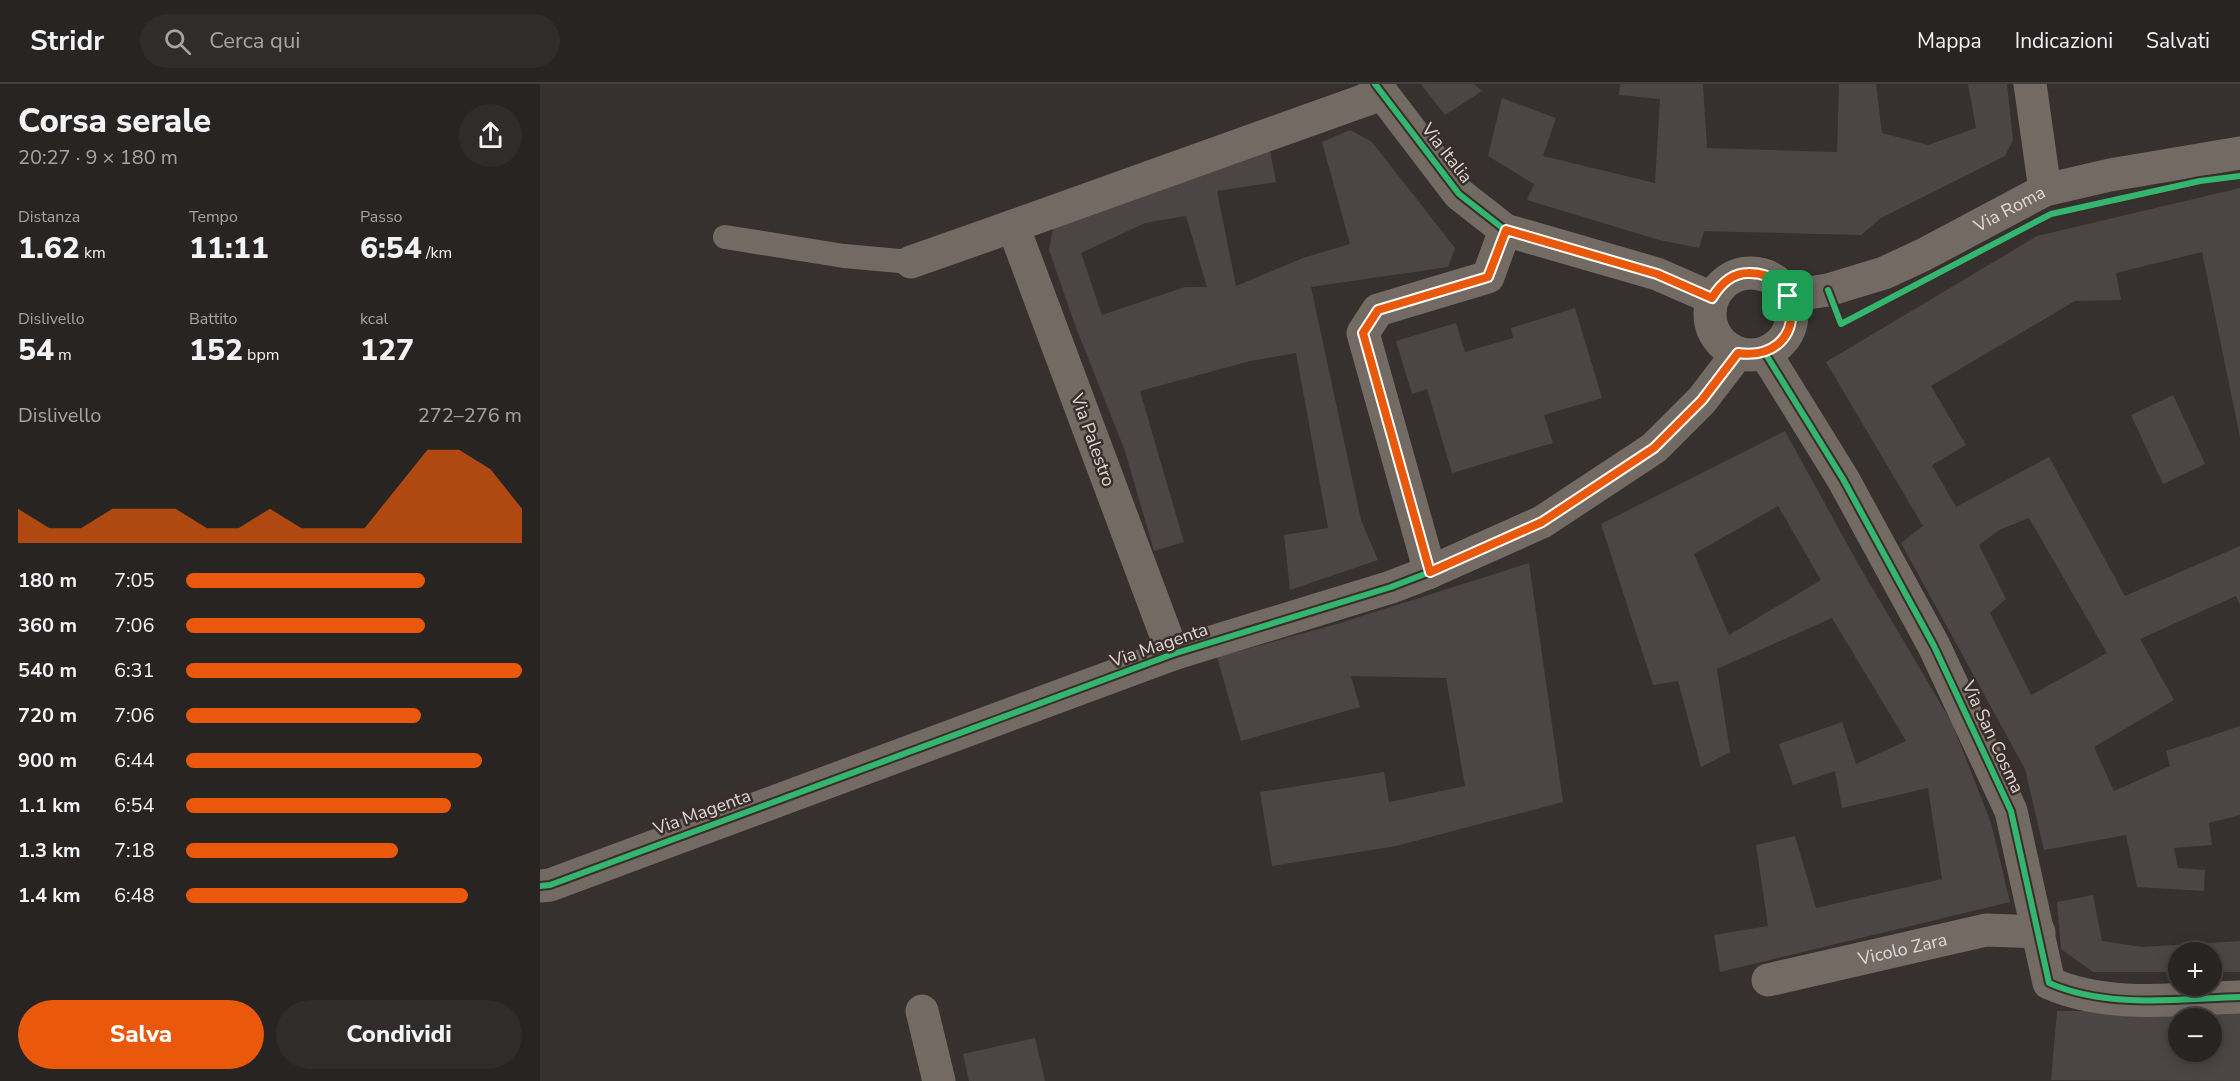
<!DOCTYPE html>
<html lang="it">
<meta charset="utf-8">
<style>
body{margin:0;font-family:"Nunito Sans",sans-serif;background:#302c2a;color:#f1f3f6;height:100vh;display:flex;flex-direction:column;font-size:22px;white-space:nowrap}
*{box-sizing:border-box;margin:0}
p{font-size:20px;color:#a5a4a5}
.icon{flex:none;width:33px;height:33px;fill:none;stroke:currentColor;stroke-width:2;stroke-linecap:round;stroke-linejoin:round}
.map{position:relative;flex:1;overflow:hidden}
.details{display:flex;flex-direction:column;background:#282422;width:540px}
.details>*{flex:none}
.fabs{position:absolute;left:1628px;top:858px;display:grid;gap:12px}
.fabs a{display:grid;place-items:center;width:54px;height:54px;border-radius:50%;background:#282422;box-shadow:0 3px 15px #0003,0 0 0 2px #444140;font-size:30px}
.pin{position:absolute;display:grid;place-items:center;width:51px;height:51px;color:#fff;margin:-26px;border-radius:12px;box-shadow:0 3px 9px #0006}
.round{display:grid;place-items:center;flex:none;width:63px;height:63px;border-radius:32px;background:#302c2a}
.summary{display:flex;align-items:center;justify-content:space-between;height:102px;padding:0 18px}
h1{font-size:33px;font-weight:800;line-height:45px}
.metrics{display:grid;grid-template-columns:repeat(3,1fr);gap:9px;height:102px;padding:6px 18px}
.metrics div{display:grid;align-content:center}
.metrics b{font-size:30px;font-weight:800}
.metrics small{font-size:16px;font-weight:400}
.metrics p{font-size:16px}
.chart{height:168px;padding:12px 18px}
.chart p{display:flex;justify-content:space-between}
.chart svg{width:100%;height:108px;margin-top:6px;fill:#ea580c;opacity:.7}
.cta{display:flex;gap:12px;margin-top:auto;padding:12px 18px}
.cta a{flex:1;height:69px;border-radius:36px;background:#ea580c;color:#fff;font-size:24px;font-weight:800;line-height:69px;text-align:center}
.cta a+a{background:#302c2a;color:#f1f3f6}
ul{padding:0 18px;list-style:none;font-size:20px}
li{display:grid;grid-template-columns:96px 72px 1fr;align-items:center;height:45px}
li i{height:15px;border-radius:8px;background:#ea580c}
header{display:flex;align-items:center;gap:36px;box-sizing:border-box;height:84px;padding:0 30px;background:#282422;border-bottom:2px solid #444140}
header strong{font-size:28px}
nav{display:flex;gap:33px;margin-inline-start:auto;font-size:21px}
.search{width:420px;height:54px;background:#302c2a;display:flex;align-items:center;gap:15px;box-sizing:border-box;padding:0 21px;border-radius:33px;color:#a5a4a5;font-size:22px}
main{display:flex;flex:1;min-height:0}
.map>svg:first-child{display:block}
</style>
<header>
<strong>Stridr</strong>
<div class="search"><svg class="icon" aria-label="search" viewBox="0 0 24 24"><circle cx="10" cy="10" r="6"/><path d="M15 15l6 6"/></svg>Cerca qui</div>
<nav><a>Mappa</a><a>Indicazioni</a><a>Salvati</a></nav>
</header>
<main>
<section class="details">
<div class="summary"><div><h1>Corsa serale</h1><p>20:27 · 9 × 180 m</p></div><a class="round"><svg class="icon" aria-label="share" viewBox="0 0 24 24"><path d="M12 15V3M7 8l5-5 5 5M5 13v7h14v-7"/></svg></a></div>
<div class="metrics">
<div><p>Distanza</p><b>1.62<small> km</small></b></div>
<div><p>Tempo</p><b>11:11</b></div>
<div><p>Passo</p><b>6:54<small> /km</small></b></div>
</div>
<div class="metrics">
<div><p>Dislivello</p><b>54<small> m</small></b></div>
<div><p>Battito</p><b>152<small> bpm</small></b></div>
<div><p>kcal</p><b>127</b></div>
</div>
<div class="chart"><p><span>Dislivello</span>272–276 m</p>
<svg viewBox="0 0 160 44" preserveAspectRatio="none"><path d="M0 44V30L10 38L20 38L30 30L40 30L50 30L60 38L70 38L80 30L90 38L100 38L110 38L120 22L130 6L140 6L150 14L160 30V44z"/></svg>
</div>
<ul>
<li><b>180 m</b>7:05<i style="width:71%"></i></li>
<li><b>360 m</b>7:06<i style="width:71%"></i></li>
<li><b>540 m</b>6:31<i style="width:100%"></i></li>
<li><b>720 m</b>7:06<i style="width:70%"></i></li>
<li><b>900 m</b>6:44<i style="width:88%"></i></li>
<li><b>1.1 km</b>6:54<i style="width:79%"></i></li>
<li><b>1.3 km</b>7:18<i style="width:63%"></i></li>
<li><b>1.4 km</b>6:48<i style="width:84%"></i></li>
</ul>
<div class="cta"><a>Salva</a><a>Condividi</a></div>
</section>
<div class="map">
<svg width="1700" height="997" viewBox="0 0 1700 997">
<rect width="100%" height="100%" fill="#36302e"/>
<g fill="#4b4645" fill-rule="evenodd">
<polygon points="881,0 934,0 942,7 905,31"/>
<polygon points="1080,0 1163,0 1167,64 1297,68 1299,0 1336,0 1342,49 1388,61 1436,44 1428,0 1467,0 1473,56 1465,72 1341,134 1321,151 1164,147 1159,164 1119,156 987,116 994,100 948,72 962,14 1016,34 1003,72 1115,99 1120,15 1079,11"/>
<path d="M810,46L832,58L915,164L908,183L771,203L821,436L838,476L750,506L744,451L788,444L756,269L710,277L600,307L644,458L614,467L585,367L535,241L509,166L515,134L730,67L736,98L677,107L696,202L763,174L810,160L782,58ZM646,132L667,203H645L562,231L541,169L605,139Z"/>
<path d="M1700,104V353L1662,168L1576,189L1581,216L1535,217L1391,302L1426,361L1392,381L1416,423L1509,373L1585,512L1700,462V521L1696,512L1600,555L1634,616L1554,663L1574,707L1630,682L1626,667L1700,642V731L1669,739L1672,761L1634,764L1638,784L1665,786L1664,807L1597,803L1586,751L1504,766L1485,685L1361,459L1383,442L1286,278L1497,152ZM1489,434L1567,569L1491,611L1450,529L1466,515L1439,461L1459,446Z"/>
<polygon points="1035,224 1062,314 1004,331 1013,359 912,389 887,305 872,310 856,257 916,239 925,268 973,254 971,244"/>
<polygon points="1633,311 1665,380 1623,400 1591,331"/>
<path d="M1245,347L1317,478L1412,639L1451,739L1470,818L1180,888L1174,851L1228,842L1216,761L1255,752L1276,824L1402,795L1388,704L1302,724L1295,687L1253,701L1239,660L1302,638L1316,680L1366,657L1292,534L1177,585L1190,668L1161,683L1138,597L1113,601L1061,440ZM1238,422L1281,496L1189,551L1154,470Z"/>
<polygon points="989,479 1023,718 856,762 732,782 720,708 844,688 849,718 925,702 906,594 811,592 820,623 701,657 677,573 797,540"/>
<polygon points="1553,811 1562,857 1602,863 1700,857 1700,888 1671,888 1671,868 1638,868 1638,888 1553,888 1521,865 1517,818"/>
<path d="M1517,927H1700V997L1511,996ZM1638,934H1671V968H1638Z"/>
<polygon points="495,954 505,997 429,997 423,970"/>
</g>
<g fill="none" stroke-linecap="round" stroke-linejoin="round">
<polyline stroke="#736b63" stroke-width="24" points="185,153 304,172 371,178"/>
<g stroke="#736b63" stroke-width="33">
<polyline points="835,0 919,110 965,146 1117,190 1172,214"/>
<polyline points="1490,0 1505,106"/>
<polyline points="371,178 473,142"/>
<circle cx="1211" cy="230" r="41"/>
<path id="s1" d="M1248,212L1288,206L1344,189L1383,171L1505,106L1570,91L1700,69"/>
<path d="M1225,269L1303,395L1394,562L1471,727L1509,899C1568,925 1637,915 1700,913"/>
<polyline points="890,488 823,249 838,226 948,193 965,146"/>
<polyline points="633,570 473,142 842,10"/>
<polyline points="0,802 10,801 633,570 851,503 890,488 1002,438 1114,364 1162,316 1198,269"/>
<path id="s2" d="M1228,896L1446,846L1499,848"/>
<polyline points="382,927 399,997"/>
</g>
<defs>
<g id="cycleway">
<polyline points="835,0 919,110 965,146"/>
<polyline points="1288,206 1301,240 1511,130 1660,97 1700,92"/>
<path d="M1225,269L1303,395L1394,562L1471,727L1509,899C1568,925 1637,915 1700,913"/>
<polyline points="0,802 10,801 633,570 851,503 890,488 1002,438 1114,364 1162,316 1198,269"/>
</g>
</defs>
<use href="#cycleway" stroke="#3a2e2a" stroke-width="10"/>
<use href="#cycleway" stroke="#33b770" stroke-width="6"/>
</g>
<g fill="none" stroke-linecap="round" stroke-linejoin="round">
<defs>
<path id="route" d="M966,146L1117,190L1172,214C1180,201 1191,189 1208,189C1267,187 1268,279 1198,269L1162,316L1114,364L1002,438L890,488L823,249L838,226L948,193Z"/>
</defs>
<use href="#route" stroke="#fff" stroke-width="12"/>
<use href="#route" stroke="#ea580c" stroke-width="8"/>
</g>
<g text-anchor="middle" stroke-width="5" stroke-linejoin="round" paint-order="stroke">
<g font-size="18" fill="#e0d8d5" stroke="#3a2e2a">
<text transform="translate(907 69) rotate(52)" y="6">Via Italia</text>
<text dy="6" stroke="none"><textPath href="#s1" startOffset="240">Via Roma</textPath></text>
<text transform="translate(553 356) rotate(70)" y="6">Via Palestro</text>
<text transform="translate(619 561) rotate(-19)" y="6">Via Magenta</text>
<text transform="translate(1453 653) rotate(65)" y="6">Via San Cosma</text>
<text transform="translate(162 728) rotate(-20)" y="6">Via Magenta</text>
<text dy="6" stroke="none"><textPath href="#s2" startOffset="138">Vicolo Zara</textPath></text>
</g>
</g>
</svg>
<div class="fabs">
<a>+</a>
<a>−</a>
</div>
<div class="pin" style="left:1248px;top:212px;background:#1e9e55"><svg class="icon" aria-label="arrive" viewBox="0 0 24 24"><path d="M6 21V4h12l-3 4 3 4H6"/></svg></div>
</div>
</main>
